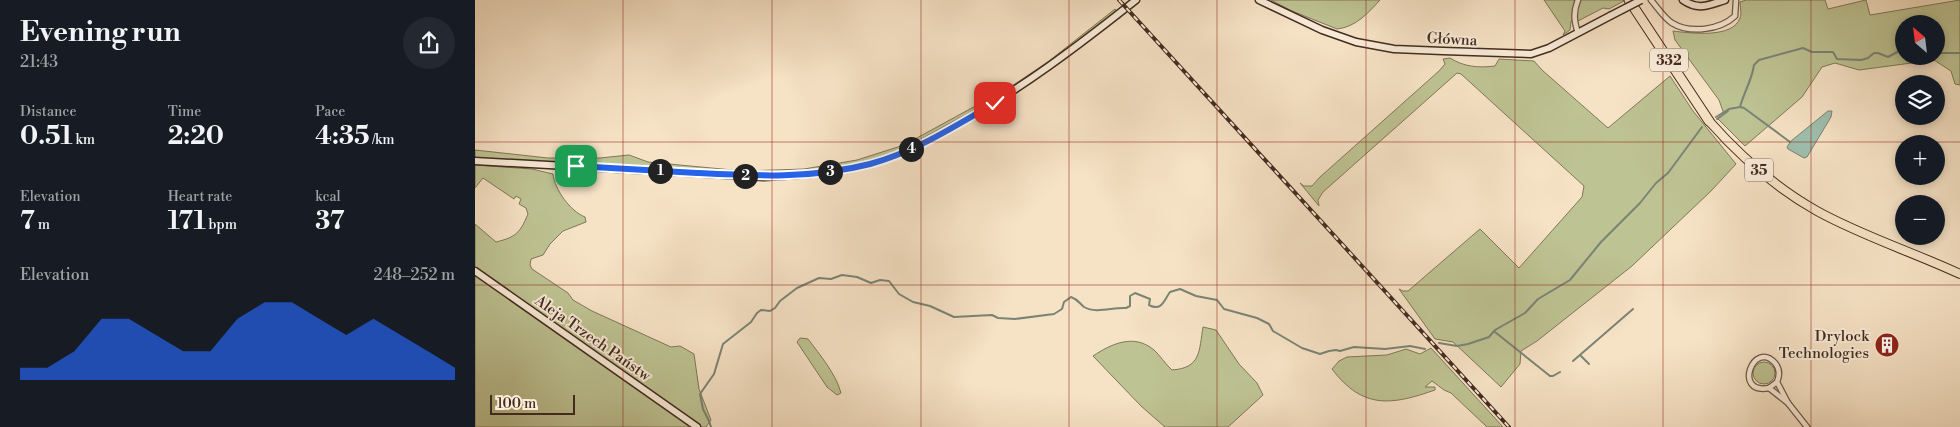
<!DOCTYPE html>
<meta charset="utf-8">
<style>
body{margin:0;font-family:"Libre Bodoni",serif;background:#242831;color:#f1f3f6;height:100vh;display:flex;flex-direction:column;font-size:19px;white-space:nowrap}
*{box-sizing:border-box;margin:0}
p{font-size:16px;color:#9ea1a6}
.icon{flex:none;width:28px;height:28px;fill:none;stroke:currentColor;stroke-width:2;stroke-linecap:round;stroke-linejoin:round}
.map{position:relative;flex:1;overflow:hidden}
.drawer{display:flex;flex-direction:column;background:#171b24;width:475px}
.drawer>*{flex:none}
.needle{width:32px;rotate:332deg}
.tools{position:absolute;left:1420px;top:15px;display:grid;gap:10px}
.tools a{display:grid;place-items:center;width:50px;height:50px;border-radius:50%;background:#171b24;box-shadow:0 2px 8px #0003;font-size:25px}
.scale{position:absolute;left:15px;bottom:12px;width:85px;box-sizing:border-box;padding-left:5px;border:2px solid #432b1f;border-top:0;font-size:14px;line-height:18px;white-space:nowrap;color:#432b1f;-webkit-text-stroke:4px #f9ecd9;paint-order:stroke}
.pin{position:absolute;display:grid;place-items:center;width:42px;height:42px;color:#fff;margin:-21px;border-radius:10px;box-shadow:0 2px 8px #0006}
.km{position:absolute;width:25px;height:25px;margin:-12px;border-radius:50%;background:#222;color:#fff;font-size:14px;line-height:25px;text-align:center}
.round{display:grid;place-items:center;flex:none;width:52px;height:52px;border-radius:26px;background:#242831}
.headline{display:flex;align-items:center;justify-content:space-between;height:85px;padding:0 20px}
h1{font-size:28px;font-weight:800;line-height:38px}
.metrics{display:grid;grid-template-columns:repeat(3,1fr);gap:8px;height:85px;padding:5px 20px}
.metrics div{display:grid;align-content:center}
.metrics b{font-size:25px;font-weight:800}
.metrics small{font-size:14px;font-weight:400}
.metrics p{font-size:14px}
.chart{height:140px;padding:10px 20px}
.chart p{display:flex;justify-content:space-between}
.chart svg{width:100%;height:90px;margin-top:5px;fill:#2563eb;opacity:.7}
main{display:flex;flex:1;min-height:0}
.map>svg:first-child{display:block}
</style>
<main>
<section class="drawer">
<div class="headline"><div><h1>Evening run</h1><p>21:43</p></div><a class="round"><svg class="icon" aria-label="share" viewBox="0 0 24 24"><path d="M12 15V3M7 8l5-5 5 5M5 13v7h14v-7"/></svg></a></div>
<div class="metrics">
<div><p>Distance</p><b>0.51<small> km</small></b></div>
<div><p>Time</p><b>2:20</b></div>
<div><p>Pace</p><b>4:35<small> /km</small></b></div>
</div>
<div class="metrics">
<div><p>Elevation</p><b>7<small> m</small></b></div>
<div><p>Heart rate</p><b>171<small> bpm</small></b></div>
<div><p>kcal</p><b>37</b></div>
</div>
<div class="chart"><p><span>Elevation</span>248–252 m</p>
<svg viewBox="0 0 160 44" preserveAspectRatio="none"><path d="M0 44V38L10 38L20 30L30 14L40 14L50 22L60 30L70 30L80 14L90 6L100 6L110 14L120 22L130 14L140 22L150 30L160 38V44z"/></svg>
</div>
</section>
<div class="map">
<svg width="1485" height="427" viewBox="0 0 1485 427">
<rect width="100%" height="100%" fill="#f6e2c5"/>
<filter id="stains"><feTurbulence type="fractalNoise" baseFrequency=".004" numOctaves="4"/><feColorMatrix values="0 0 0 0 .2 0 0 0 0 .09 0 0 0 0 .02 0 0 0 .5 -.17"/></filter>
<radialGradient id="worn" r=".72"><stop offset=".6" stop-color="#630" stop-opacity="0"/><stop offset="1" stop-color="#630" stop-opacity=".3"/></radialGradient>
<g fill="#bec393" stroke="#807759" fill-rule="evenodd">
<path d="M796,0H905C893,13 881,27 862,29L817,11Z"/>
<polygon points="1069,0 1148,0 1149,1 1134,9 1128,8 1103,21 1096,21 1095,30 1088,35 1090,31"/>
<path d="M1271,0H1350L1353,9L1391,0L1395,15L1485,0V85L1480,84L1476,71L1459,60L1384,70L1360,63L1347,67L1327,97L1270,146L1243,119L1249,114L1244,100L1200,40L1198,31C1214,33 1258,39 1265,18C1267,14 1265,6 1265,2ZM1429,24H1461V56H1429Z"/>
<polygon points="640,9 642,11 575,64 538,89 430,148 382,164 329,172 266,174 0,158 0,150 73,158 125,158 154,155 173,162 268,171 329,169 382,160 429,145 537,86 574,61"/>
<path d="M975,58C989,67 1004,68 1020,66L1024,59L1059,61L1067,70L1133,128L1195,76L1218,111L1261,164L1236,191L1157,266L1062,341L1046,351L1045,364L1026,387L978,342L960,339L924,289L928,291H933L1005,229L1044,268L1107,197L1109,186L986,74L982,73L848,192L843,200L844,206L825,183L829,186H837L845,177L964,71L970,64L968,59Z"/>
<path d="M0,165L57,169L78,174C80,190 95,211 110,217L111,222L88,231L75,244L68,255L56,259L55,265L57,269L93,293L98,300L117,311L196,347L205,346L219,354L224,389L236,420L231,427H0V224L21,242C41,237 45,233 53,214L51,208L44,204L46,199L41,196L39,199L8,178L0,188Z"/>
<path d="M728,327L741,330L764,364L782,383L788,395L753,427H690L666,406L618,356C636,344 659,333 679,350C685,355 690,364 697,370C726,368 724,351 728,327Z"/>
<path d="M325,338L333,339C345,355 361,374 366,393L362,395L352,387L322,342Z"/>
<path d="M956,348L1028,427H1012L976,393L969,390L957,381L950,387H960V390C917,405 888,410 857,369L864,361L872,357L912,355L931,349L945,354Z"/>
<circle cx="1289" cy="373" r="11"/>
</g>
<polygon fill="#9ebfae" stroke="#7a8475" points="1353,111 1357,111 1356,117 1332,157 1329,158 1313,149 1312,147 1316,141"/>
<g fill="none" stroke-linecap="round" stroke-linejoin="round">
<g stroke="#7a8475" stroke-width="2">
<polyline points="1461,53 1485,53"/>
<polyline points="1265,107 1269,108 1315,142"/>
<path d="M1241,117L1254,109L1265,107C1269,92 1277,80 1279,65L1284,60L1328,48L1337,52H1358L1362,59L1386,60L1393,58L1399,53H1403L1413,57L1426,50H1429"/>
<polyline points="1242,119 1253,111"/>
<polyline points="1020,332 1075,376 1078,376 1085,372"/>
<polyline points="964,343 982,346 993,344 1014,337 1020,330 1050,313 1063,299 1095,280 1126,242 1165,203 1181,183 1193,173 1227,127"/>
<polyline points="1106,356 1114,364"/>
<polyline points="1098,361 1158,309"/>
<path d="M236,427L234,421L228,409L225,394L239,374L248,344L276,322L282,313L286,310L295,311L300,308L305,301L322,288L344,278L356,279L367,275L382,277L396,283L405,280L414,281L424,294L438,302L455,306L479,317L517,315L523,318L540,319L579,314L587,309L589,302L596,297C604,300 604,303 609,307C621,314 638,307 651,308L655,306V296L660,293L675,299L674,305C687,312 689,300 695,292L705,289L721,296L742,300L749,309L782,318L794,324L798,331L827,348L845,354L854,351L861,350L865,351L879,347L910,349L935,346L950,349"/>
</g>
<defs>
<g id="street">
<path d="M1176,0C1182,7 1189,18 1197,23C1215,34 1245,30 1260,16L1261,0"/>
<path d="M1103,33C1099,21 1098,12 1103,0"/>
<path d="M1302,382L1294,388C1257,395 1279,339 1300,363C1305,369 1305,375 1302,382L1313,403"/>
<polyline points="1294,388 1313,403 1332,427"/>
</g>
<g id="secondary">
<polyline points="784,0 847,30 881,42 919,49 968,51 1056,54 1074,48 1135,16"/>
<path d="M1208,0C1224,11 1233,5 1250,0"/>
<path d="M0,161L289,177C325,175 360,173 394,164C425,156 453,141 481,125C545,90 603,46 661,0"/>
<polyline points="0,271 222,427"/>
</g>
<path id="primary" d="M1234,121C1265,156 1301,188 1342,211C1387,236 1438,252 1485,274"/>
<polyline id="highway" points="1154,0 1234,121"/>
</defs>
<use href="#street" stroke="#705948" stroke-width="7"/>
<use href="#secondary" stroke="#432b1f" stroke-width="9"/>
<use href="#primary" stroke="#432b1f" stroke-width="10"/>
<use href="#highway" stroke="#432b1f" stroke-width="11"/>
<use href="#street" stroke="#f9ecd9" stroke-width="4.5"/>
<use href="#secondary" stroke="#f9ecd9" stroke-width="6"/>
<use href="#primary" stroke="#f6e2c5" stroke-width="8"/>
<use href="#highway" stroke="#f6e2c5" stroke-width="9"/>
<defs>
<polyline id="rail" points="644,0 1034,427"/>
</defs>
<use href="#rail" stroke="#432b1f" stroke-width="4"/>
<use href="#rail" stroke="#f9ecd9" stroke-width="2" stroke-dasharray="5.5" stroke-linecap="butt"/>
<defs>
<polyline id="secondary-bridge" points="1135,16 1166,0"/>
</defs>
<use href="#secondary-bridge" stroke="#432b1f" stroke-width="9" stroke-linecap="butt"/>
<use href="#secondary-bridge" stroke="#f9ecd9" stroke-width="6"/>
</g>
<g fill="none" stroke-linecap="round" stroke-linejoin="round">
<defs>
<path id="route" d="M101,166C141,168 181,171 222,173C281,176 336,179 395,164C440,152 480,126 520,103"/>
</defs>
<use href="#route" stroke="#fff" stroke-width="10"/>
<use href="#route" stroke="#2563eb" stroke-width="6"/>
</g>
<path fill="none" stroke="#8f2418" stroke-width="1" stroke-opacity="0.55" d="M148,0V427M297,0V427M446,0V427M594,0V427M742,0V427M891,0V427M1040,0V427M1188,0V427M1336,0V427M0,142H1485M0,285H1485"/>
<defs>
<symbol id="building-disc" viewBox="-11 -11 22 22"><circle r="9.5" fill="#8f2418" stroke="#f9ecd9"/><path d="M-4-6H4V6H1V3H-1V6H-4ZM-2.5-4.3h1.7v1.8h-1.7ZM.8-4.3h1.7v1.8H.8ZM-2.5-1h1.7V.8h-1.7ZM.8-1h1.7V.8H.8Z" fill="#fff"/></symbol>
</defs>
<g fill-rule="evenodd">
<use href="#building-disc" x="1398" y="331" width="28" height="28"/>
</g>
<g text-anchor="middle" stroke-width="4" stroke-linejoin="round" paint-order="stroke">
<g fill="#f9ecd9" stroke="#7a6557" stroke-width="1">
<rect x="1175" y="48.5" width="38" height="23" rx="4"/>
<rect x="1270" y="158.5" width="28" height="23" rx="4"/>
</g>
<g font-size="14" font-weight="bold" fill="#432b1f">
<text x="1194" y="65">332</text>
<text x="1284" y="175">35</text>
</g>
<g font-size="15" fill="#432b1f" stroke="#f9ecd9">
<text transform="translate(977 39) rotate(3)" y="5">Główna</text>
<text transform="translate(118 338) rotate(35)" y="5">Aleja Trzech Państw</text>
</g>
<g font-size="15" fill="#432b1f" stroke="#f9ecd9" text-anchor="end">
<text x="1394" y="341">Drylock<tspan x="1394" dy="17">Technologies</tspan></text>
</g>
</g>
<rect width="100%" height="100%" filter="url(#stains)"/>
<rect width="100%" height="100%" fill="url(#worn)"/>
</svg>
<div class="tools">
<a><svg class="needle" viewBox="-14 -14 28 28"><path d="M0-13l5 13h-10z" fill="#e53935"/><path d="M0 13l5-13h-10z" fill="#9ea1a6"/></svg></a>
<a><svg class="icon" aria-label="layers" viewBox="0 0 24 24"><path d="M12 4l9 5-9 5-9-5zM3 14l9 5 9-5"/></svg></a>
<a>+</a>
<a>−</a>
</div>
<div class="scale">100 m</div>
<div class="pin" style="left:101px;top:166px;background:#1e9e55"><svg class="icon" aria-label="arrive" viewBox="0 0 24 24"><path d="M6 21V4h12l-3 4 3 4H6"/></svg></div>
<div class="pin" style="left:520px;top:103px;background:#d93025"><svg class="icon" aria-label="check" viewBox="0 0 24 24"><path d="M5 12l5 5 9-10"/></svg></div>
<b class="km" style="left:185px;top:171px">1</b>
<b class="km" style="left:270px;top:176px">2</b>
<b class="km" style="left:355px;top:172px">3</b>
<b class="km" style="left:436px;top:149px">4</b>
</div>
</main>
